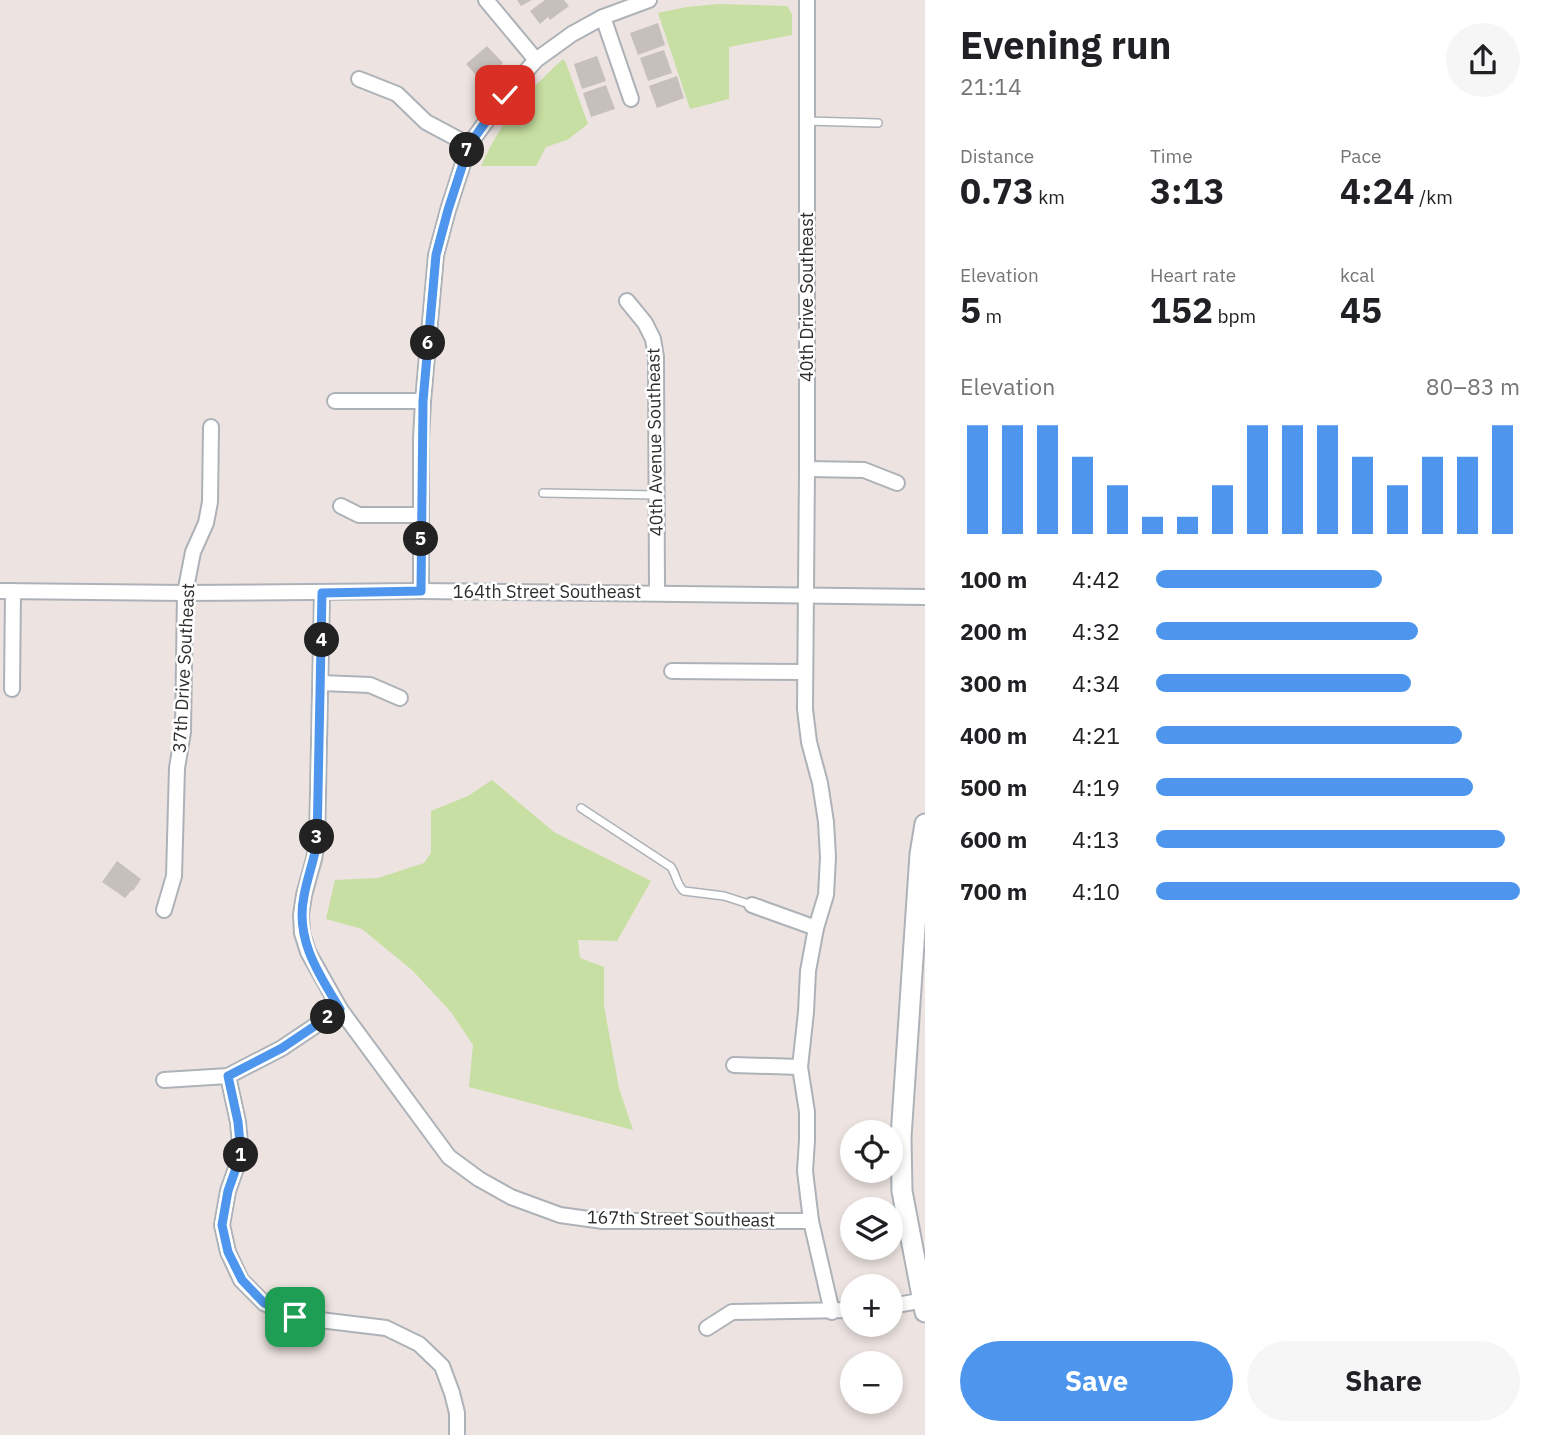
<!DOCTYPE html>
<meta charset="utf-8">
<style>
body{margin:0;font-family:"IBM Plex Sans",sans-serif;background:#f6f6f6;color:#202124;height:100vh;display:flex;flex-direction:column;font-size:26px;white-space:nowrap}
*{box-sizing:border-box;margin:0}
p{font-size:23px;color:#757577}
.icon{flex:none;width:38px;height:38px;fill:none;stroke:currentColor;stroke-width:2;stroke-linecap:round;stroke-linejoin:round}
.map{position:relative;flex:1;overflow:hidden}
.drawer{display:flex;flex-direction:column;background:#fff;width:630px}
.drawer>*{flex:none}
.tools{position:absolute;left:840px;top:1120px;display:grid;gap:14px}
.tools a{display:grid;place-items:center;width:63px;height:63px;border-radius:50%;background:#fff;box-shadow:0 4px 10px #0003;font-size:35px}
.pin{position:absolute;display:grid;place-items:center;width:60px;height:60px;color:#fff;margin:-30px;border-radius:14px;box-shadow:0 4px 10px #0006}
.km{position:absolute;width:35px;height:35px;margin:-18px;border-radius:50%;background:#222;color:#fff;font-size:19px;line-height:35px;text-align:center}
.round{display:grid;place-items:center;flex:none;width:74px;height:74px;border-radius:37px;background:#f6f6f6}
.headline{display:flex;align-items:center;justify-content:space-between;height:119px;padding:0 35px}
h1{font-size:38px;font-weight:700;line-height:52px}
.stats{display:grid;grid-template-columns:repeat(3,1fr);gap:10px;height:119px;padding:7px 35px}
.stats div{display:grid;align-content:center}
.stats b{font-size:35px;font-weight:700}
.stats small{font-size:19px;font-weight:400}
.stats p{font-size:19px}
.chart{height:196px;padding:14px 35px}
.chart p{display:flex;justify-content:space-between}
.chart svg{width:100%;height:126px;margin-top:7px;stroke:#4e96ed;stroke-width:6}
.action{display:flex;gap:14px;margin-top:auto;padding:14px 35px}
.action a{flex:1;height:80px;border-radius:42px;background:#4e96ed;color:#fff;font-size:28px;font-weight:700;line-height:80px;text-align:center}
.action a+a{background:#f6f6f6;color:#202124}
ul{padding:0 35px;list-style:none;font-size:23px}
li{display:grid;grid-template-columns:112px 84px 1fr;align-items:center;height:52px}
li i{height:18px;border-radius:9px;background:#4e96ed}
main{display:flex;flex:1;min-height:0}
.map>svg:first-child{display:block}
</style>
<main>
<div class="map">
<svg width="925" height="1435" viewBox="0 0 925 1435">
<rect width="100%" height="100%" fill="#ede4e1"/>
<g fill="#c7dfa2">
<polygon points="718,4 787,6 792,14 792,35 729,47 729,99 690,109 658,13 687,7"/>
<path d="M563,59L566,63L588,124L567,140L546,147L536,166H481C502,119 526,93 563,59Z"/>
<polygon points="492,780 554,832 651,881 617,941 578,940 580,958 604,967 604,1006 619,1088 633,1130 469,1087 473,1045 451,1012 412,970 362,929 326,919 335,880 378,878 424,863 431,853 431,811 468,796"/>
</g>
<g fill="#c6c0bc">
<polygon points="517,0 532,0 521,6"/>
<polygon points="545,0 564,0 569,6 550,20 548,17 540,24 530,11"/>
<polygon points="658,23 665,45 638,55 630,33"/>
<polygon points="487,46 503,63 482,82 466,64"/>
<polygon points="664,50 672,73 648,81 640,58"/>
<polygon points="597,56 606,81 582,89 574,64"/>
<polygon points="677,76 684,98 657,108 649,86"/>
<polygon points="606,85 615,109 591,117 583,93"/>
<polygon points="117,861 141,879 133,891 132,890 125,898 102,882"/>
</g>
<g fill="none" stroke-linecap="round" stroke-linejoin="round">
<defs>
<g id="lane">
<polyline points="807,121 878,123"/>
<polyline points="543,493 656,495"/>
<path d="M581,808L671,867C676,874 677,886 684,891L724,896L752,905"/>
</g>
<g id="street">
<polyline points="486,0 536,60"/>
<polyline points="807,0 807,469 805,709 809,742 820,783 826,822 828,857 826,895 816,928 808,971 806,1012 800,1067 807,1112 807,1140 805,1171 811,1221 832,1312"/>
<polyline points="603,17 631,99"/>
<polyline points="359,79 397,94 426,122 469,145"/>
<polyline points="627,301 645,323 653,339 656,357 657,593"/>
<polyline points="335,401 423,401"/>
<polyline points="807,469 864,470 897,483"/>
<polyline points="341,506 359,515 421,515"/>
<polyline points="0,591 185,593 421,591 925,597"/>
<polyline points="421,591 421,439 423,401 436,255 448,210 469,145 505,95 536,60 572,34 603,17 649,0"/>
<polyline points="322,593 317,842 314,859 304,895 301,915 302,933 308,952 340,1009 449,1157 479,1179 511,1197 560,1215 603,1221 811,1221"/>
<polyline points="672,671 805,672"/>
<polyline points="321,683 370,685 400,698"/>
<polyline points="12,689 13,591"/>
<polyline points="752,905 816,928"/>
<polyline points="164,910 174,876 177,768 183,732 185,593 193,552 206,523 210,502 211,427"/>
<polyline points="734,1065 800,1067"/>
<polyline points="228,1076 238,1122 241,1154 228,1191 222,1225 228,1252 241,1280 264,1303 295,1317 386,1328 419,1344 442,1366 452,1393 457,1413 457,1435"/>
<polyline points="164,1080 228,1076 282,1048 340,1009"/>
<polyline points="891,1306 925,1300"/>
<polyline points="707,1328 732,1312 852,1310"/>
</g>
<polyline id="secondary" points="925,824 920,854 901,1137 902,1191 925,1312"/>
</defs>
<use href="#lane" stroke="#adb2b8" stroke-width="10"/>
<use href="#street" stroke="#adb2b8" stroke-width="18"/>
<use href="#secondary" stroke="#adb2b8" stroke-width="23"/>
<use href="#lane" stroke="#fff" stroke-width="7"/>
<use href="#street" stroke="#fff" stroke-width="14"/>
<use href="#secondary" stroke="#fff" stroke-width="19"/>
</g>
<g fill="none" stroke-linecap="round" stroke-linejoin="round">
<defs>
<path id="route" d="M295,1317L264,1303L242,1280L228,1252L222,1225L228,1191L241,1154L238,1122L228,1076L282,1048L340,1009C318,973 295,939 304,896C307,878 314,861 317,842L322,593L421,591L423,401L436,255L448,210L469,145L505,95"/>
</defs>
<use href="#route" stroke="#fff" stroke-width="14"/>
<use href="#route" stroke="#4e96ed" stroke-width="9"/>
</g>
<g text-anchor="middle" stroke-width="5" stroke-linejoin="round" paint-order="stroke">
<g font-size="18" fill="#2d2d2d" stroke="#fff">
<text transform="translate(807 297) rotate(-90)" y="6">40th Drive Southeast</text>
<text transform="translate(655 442) rotate(-91)" y="6">40th Avenue Southeast</text>
<text x="547" y="598">164th Street Southeast</text>
<text transform="translate(184 668) rotate(-87)" y="6">37th Drive Southeast</text>
<text transform="translate(681 1219) rotate(1)" y="6">167th Street Southeast</text>
</g>
</g>
</svg>
<div class="tools">
<a><svg class="icon" aria-label="locate" viewBox="0 0 24 24"><circle cx="12" cy="12" r="6"/><path d="M12 2v4M12 18v4M2 12h4M18 12h4"/></svg></a>
<a><svg class="icon" aria-label="layers" viewBox="0 0 24 24"><path d="M12 4l9 5-9 5-9-5zM3 14l9 5 9-5"/></svg></a>
<a>+</a>
<a>−</a>
</div>
<div class="pin" style="left:295px;top:1317px;background:#1e9e55"><svg class="icon" aria-label="arrive" viewBox="0 0 24 24"><path d="M6 21V4h12l-3 4 3 4H6"/></svg></div>
<div class="pin" style="left:505px;top:95px;background:#d93025"><svg class="icon" aria-label="check" viewBox="0 0 24 24"><path d="M5 12l5 5 9-10"/></svg></div>
<b class="km" style="left:241px;top:1155px">1</b>
<b class="km" style="left:328px;top:1017px">2</b>
<b class="km" style="left:317px;top:837px">3</b>
<b class="km" style="left:322px;top:640px">4</b>
<b class="km" style="left:421px;top:539px">5</b>
<b class="km" style="left:428px;top:343px">6</b>
<b class="km" style="left:467px;top:150px">7</b>
</div>
<section class="drawer">
<div class="headline"><div><h1>Evening run</h1><p>21:14</p></div><a class="round"><svg class="icon" aria-label="share" viewBox="0 0 24 24"><path d="M12 15V3M7 8l5-5 5 5M5 13v7h14v-7"/></svg></a></div>
<div class="stats">
<div><p>Distance</p><b>0.73<small> km</small></b></div>
<div><p>Time</p><b>3:13</b></div>
<div><p>Pace</p><b>4:24<small> /km</small></b></div>
</div>
<div class="stats">
<div><p>Elevation</p><b>5<small> m</small></b></div>
<div><p>Heart rate</p><b>152<small> bpm</small></b></div>
<div><p>kcal</p><b>45</b></div>
</div>
<div class="chart"><p><span>Elevation</span>80–83 m</p>
<svg viewBox="0 0 160 44" preserveAspectRatio="none"><path d="M5 44V6M15 44V6M25 44V6M35 44V17M45 44V27M55 44V38M65 44V38M75 44V27M85 44V6M95 44V6M105 44V6M115 44V17M125 44V27M135 44V17M145 44V17M155 44V6"/></svg>
</div>
<ul>
<li><b>100 m</b>4:42<i style="width:62%"></i></li>
<li><b>200 m</b>4:32<i style="width:72%"></i></li>
<li><b>300 m</b>4:34<i style="width:70%"></i></li>
<li><b>400 m</b>4:21<i style="width:84%"></i></li>
<li><b>500 m</b>4:19<i style="width:87%"></i></li>
<li><b>600 m</b>4:13<i style="width:96%"></i></li>
<li><b>700 m</b>4:10<i style="width:100%"></i></li>
</ul>
<div class="action"><a>Save</a><a>Share</a></div>
</section>
</main>
